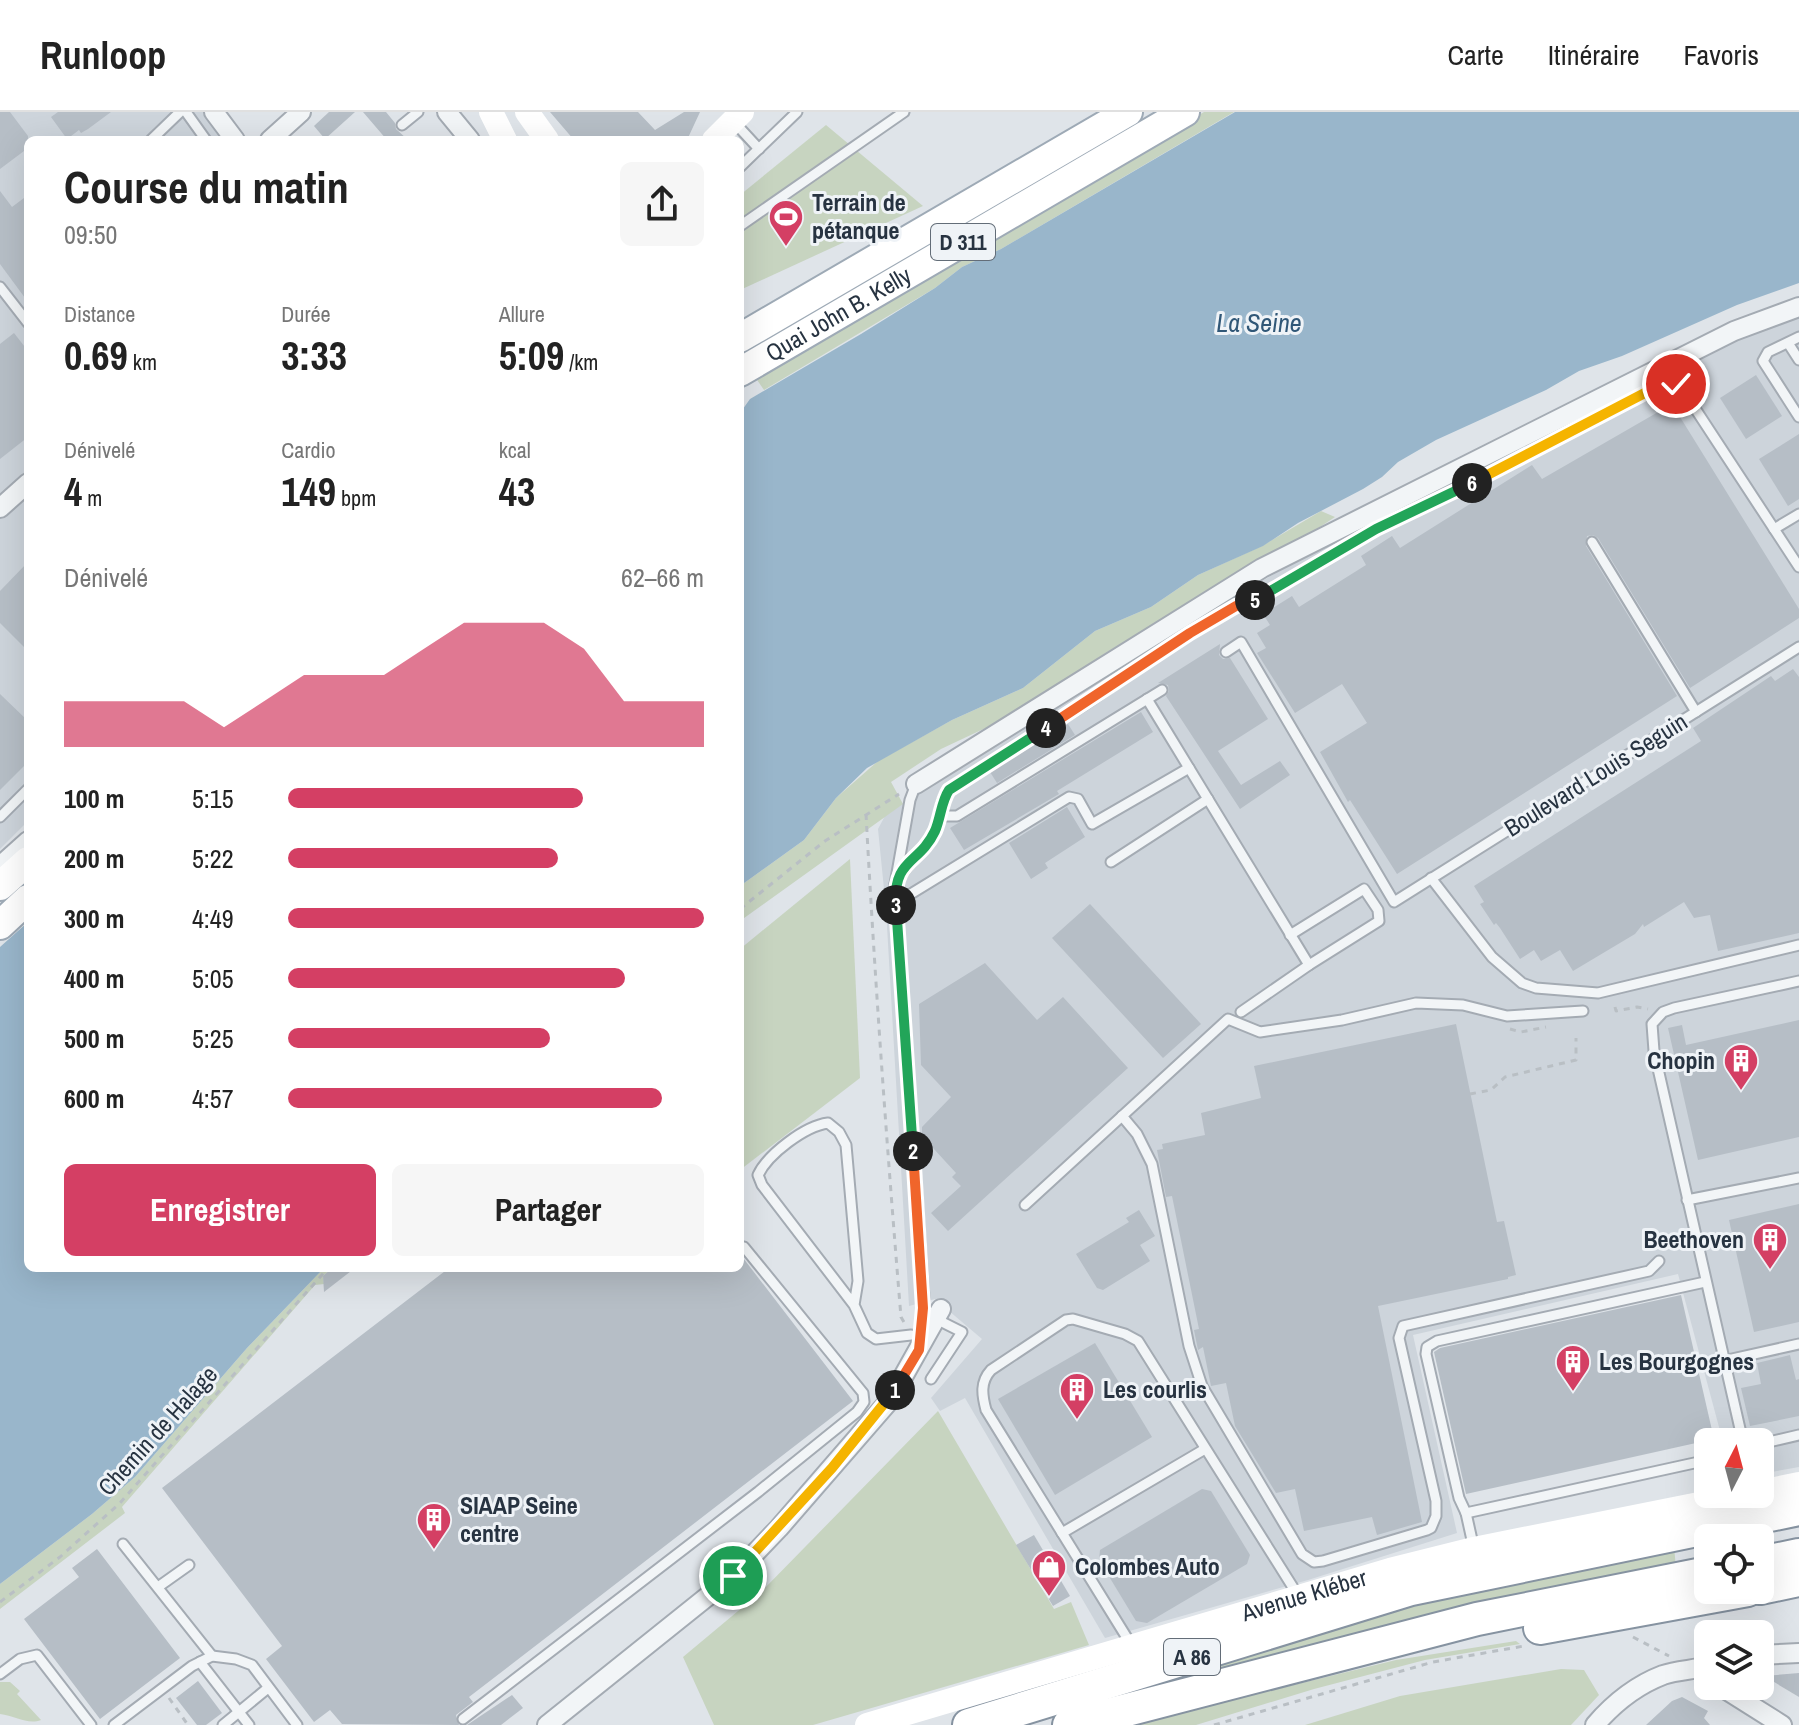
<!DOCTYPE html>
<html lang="fr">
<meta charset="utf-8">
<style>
body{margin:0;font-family:"Archivo Narrow",sans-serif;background:#f6f6f6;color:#222;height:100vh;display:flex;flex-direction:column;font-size:30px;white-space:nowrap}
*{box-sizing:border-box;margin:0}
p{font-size:26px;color:#767676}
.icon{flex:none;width:44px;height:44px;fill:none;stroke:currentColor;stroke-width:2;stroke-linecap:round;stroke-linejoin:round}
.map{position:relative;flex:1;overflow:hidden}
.side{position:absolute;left:24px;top:24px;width:720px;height:1136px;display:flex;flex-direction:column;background:#fff;border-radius:12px;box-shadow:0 8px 32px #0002}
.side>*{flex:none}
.needle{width:52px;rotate:6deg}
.fabs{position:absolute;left:1694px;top:1316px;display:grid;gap:16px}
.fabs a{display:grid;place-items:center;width:80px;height:80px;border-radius:12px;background:#fff;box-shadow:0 8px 32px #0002;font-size:40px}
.pin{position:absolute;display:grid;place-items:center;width:68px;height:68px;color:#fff;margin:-34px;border:4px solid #fff;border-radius:50%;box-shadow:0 2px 8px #0007}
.km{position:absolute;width:40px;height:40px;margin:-20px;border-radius:50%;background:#222;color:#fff;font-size:22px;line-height:40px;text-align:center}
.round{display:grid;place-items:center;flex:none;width:84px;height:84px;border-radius:12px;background:#f6f6f6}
.headline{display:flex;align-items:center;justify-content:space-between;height:136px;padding:0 40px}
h1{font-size:44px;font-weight:700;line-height:60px}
.metrics{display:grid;grid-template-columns:repeat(3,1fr);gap:12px;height:136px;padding:8px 40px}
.metrics div{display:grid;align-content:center}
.metrics b{font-size:40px;font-weight:700}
.metrics small{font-size:22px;font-weight:400}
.metrics p{font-size:22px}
.chart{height:224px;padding:16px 40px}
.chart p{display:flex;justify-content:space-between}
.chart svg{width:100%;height:144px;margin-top:8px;fill:#d43f64;opacity:.7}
.cta{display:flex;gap:16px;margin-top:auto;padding:16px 40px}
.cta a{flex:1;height:92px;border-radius:12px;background:#d43f64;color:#fff;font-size:32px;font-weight:700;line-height:92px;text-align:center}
.cta a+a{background:#f6f6f6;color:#222}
ul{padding:0 40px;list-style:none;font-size:26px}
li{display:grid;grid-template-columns:128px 96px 1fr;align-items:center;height:60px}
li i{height:20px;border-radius:10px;background:#d43f64}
header{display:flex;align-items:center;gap:48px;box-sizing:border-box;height:112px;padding:0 40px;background:#fff;border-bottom:2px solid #e0e0e0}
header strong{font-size:38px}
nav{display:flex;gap:44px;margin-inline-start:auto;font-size:28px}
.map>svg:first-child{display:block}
</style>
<header>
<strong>Runloop</strong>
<nav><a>Carte</a><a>Itinéraire</a><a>Favoris</a></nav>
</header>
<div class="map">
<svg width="1799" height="1613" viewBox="0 0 1799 1613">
<rect width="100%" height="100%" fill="#dfe4e9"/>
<g fill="#cdd4db">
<polygon points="0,0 207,0 228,28 28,28 28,709 0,737"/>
<polygon points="1799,205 1799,1355 1760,1362 1760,1330 1723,1330 1678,1162 1413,1223 1457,1421 1308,1468 1105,1526 965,1286 940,1299 931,1286 982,1227 935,1187 909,1194 886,797 878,717 886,702 1185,514 1324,433 1676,251"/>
</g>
<g fill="#c7d4c0">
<polygon points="1204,0 1234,0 1001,137 962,155 935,176 764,278 753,262"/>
<polygon points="826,13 923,94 740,178 740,83"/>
<polygon points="1321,399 1335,405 1296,431 1107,540 1011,604 941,637 891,670 903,692 740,809 740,774 804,728 836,686 878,649 952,608 1023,576 1095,519 1151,495 1198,463 1262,434"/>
<polygon points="850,747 860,966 740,1058 740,837"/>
<polygon points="324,1156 332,1156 323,1164 324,1172 315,1173 122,1395 125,1401 0,1497 0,1472 92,1402 135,1365 247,1236"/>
<polygon points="938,1299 1054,1497 1071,1490 1089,1533 813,1613 714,1613 683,1545 762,1479"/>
<polygon points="1674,1435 1676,1455 1284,1541 1005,1613 1458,1475"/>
<polygon points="1516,1529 1520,1532 1425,1548 1314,1577 1196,1613 1130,1613 1396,1548"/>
<polygon points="1561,1557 1584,1558 1599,1583 1571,1613 1305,1613 1400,1584"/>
<path d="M0,1570H10L20,1579L17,1582L41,1608C28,1613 15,1604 0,1602Z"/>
</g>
<g fill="#99b6cb">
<polygon points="1235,0 1799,0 1799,171 1737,193 1622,244 1579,259 1546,278 1436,328 1398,350 1382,365 1363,377 1298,411 1263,434 1198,463 1151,495 1095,519 1023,576 952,608 867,656 836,686 804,728 740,774 740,301 750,287 861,222 935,176 962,155 1001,137"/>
<polygon points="28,810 28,1156 324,1156 247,1236 135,1365 92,1402 0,1472 0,835"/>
</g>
<g fill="#b6bec6">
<polygon points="0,0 10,0 28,24 28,36 0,57"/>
<polygon points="58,0 111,0 88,17 81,21 79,18 67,27 51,5"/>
<polygon points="329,0 355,0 325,27 314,14"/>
<polygon points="363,0 386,0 395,11 396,17 408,28 387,28"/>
<polygon points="550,0 638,0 655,18 684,0 700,0 687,28 574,28"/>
<polygon points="0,79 12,95 28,83 28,190 0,152"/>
<polygon points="14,221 28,239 28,325 0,347 0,232"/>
<polygon points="1756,263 1782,304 1746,327 1720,286"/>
<polygon points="1672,292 1799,497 1799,506 1690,576 1598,426 1593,423 1587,424 1586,434 1677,584 1397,762 1350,688 1348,690 1320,640 1367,611 1342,572 1295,601 1257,541 1266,536 1257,521 1270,513 1263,502 1292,484 1299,495 1366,453 1361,444 1392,424 1400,436 1532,353 1542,367"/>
<polygon points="1799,322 1799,387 1788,394 1759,347"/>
<polygon points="28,450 28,539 0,511 0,479"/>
<polygon points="1220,532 1219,543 1223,547 1230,546 1268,607 1218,639 1241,673 1280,649 1290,663 1240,697 1166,584 1169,579 1168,573 1158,571"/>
<polygon points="1793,557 1799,565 1799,821 1718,839 1710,803 1694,806 1684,790 1644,815 1643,812 1635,822 1573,859 1560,838 1541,849 1534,838 1520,847 1500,816 1496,811 1494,813 1480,792 1484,790 1474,774 1701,629 1693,616 1771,564 1775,569"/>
<polygon points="0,582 28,609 28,650 0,678"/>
<polygon points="1141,600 1153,620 1057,679 1059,682 964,738 950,716"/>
<polygon points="1068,612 1075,623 997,671 990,660"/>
<polygon points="1067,695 1085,725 1045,751 1048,756 1031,767 1009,731"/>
<polygon points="1090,792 1201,912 1163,946 1052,826"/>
<polygon points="985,851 1037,908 1063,885 1128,956 948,1119 931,1101 961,1074 952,1065 956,1061 922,1024 922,1015 951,985 921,953 919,892"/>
<polygon points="1799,908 1799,1025 1698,1048 1668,916 1682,913 1686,933"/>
<polygon points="1456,912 1497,1110 1504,1109 1516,1163 1508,1165 1508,1167 1378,1194 1422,1410 1377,1423 1372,1405 1304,1419 1295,1377 1276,1381 1235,1314 1226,1271 1211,1274 1203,1235 1198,1238 1194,1218 1199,1217 1172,1084 1166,1085 1157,1038 1163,1037 1162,1032 1205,1023 1201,1001 1261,986 1254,954"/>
<polygon points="1799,1092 1799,1210 1754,1220 1729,1108"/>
<polygon points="1139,1098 1155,1124 1140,1133 1150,1149 1103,1178 1097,1176 1076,1142 1129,1110 1126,1106"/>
<polygon points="740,1142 853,1289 469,1585 473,1590 456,1603 459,1613 342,1612 330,1598 314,1610 266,1547 282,1534 162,1376 449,1156 740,1156"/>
<polygon points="332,1156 355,1156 324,1180 323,1164"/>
<polygon points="1681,1183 1714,1327 1466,1382 1434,1240 1440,1236"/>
<polygon points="1095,1231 1152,1325 1055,1383 998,1287"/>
<polygon points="1790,1243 1796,1268 1799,1267 1799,1304 1750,1314 1741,1276 1761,1272 1757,1251"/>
<polygon points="1202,1377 1211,1379 1250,1443 1247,1452 1147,1511 1136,1509 1099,1448 1100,1438"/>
<polygon points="1034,1423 1070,1484 1053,1494 1016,1433"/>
<polygon points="97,1437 180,1546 100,1607 24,1507 79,1465 72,1456"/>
<polygon points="1799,1561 1799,1585 1764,1564"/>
<polygon points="198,1569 222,1601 206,1613 197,1613 176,1586"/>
<polygon points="512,1583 523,1596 501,1613 467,1613"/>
<polygon points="1682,1585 1708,1599 1704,1606 1710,1613 1646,1613 1672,1589"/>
</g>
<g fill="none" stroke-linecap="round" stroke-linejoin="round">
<defs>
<g id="lane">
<polyline points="186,0 206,28"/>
<polyline points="735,11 759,37"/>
<polyline points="402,13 418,0"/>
<polyline points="151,28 180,0"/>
<polyline points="740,55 797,0"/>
<polyline points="740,114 904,0"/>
<polyline points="0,175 28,211"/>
<polyline points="1799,225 1768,240 1763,249 1799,305"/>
<polyline points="1788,231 1799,248"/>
<polyline points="1774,417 1799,402"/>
<polyline points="1592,430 1696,600"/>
<polyline points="1226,540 1241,530 1394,790 1799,535"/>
<polyline points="1147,587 1309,853"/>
<polyline points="916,672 910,688 895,772 924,1185 920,1226"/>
<polyline points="940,704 957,704 1162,578"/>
<polyline points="0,705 28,677"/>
<polyline points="1111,750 1208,687"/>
<polyline points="1431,766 1492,845 1522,871 1536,876 1598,881 1799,833"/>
<path d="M895,772C907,750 926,739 935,718C941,706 939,688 949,678C957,670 970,664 979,658C1014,635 1050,615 1084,593C1129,565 1203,501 1251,490L1376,417L1489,363L1664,271L1676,272L1683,278L1799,455"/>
<polyline points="896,791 1069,685 1078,687 1092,712 1189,656"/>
<polyline points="1241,900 1309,853 1379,809 1378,798 1364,777 1290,823"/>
<polyline points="1122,1004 1137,1022 1152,1052 1189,1234 1202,1274 1302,1442 1314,1450 1323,1449 1427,1418 1431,1416 1436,1404 1436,1389 1399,1226 1403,1214 1649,1159 1659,1149"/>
<polyline points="1687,1088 1799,1066"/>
<polyline points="1025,1093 1228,907 1260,920 1342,908 1416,891 1463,893 1507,904 1583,899"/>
<polyline points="1705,1170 1437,1229 1427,1235 1426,1242 1459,1386 1466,1401 1708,1348"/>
<path d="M854,1193L858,1169L846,1033L839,1020L828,1011C805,1014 768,1042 758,1063L762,1073L854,1193L867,1221L876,1227L911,1223"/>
<polyline points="1723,1249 1799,1232"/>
<polyline points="931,1267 962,1220 936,1207"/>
<polyline points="1743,1330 1654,939 1652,912 1663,900 1674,896 1799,869"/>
<polyline points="1760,1332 1799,1323"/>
<polyline points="1466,1401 1474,1437"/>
<polyline points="1062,1421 1205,1337"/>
<polyline points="123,1432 212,1544"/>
<polyline points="158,1475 189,1453"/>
<path d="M1132,1534L986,1298C982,1283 980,1270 991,1258L1066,1208L1073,1207L1125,1222L1138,1229L1299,1485"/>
<polyline points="200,1550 249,1613"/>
<polyline points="0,1562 20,1547 37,1543 91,1613"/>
<polyline points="463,1607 758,1380 857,1300 864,1290 863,1281 744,1135"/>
<polyline points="114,1613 192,1554 212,1544 236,1547 252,1553 297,1613"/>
<polyline points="223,1613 268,1576"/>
</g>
<g id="street">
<polyline points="214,0 235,28"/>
<polyline points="447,0 470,28"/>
<polyline points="270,28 301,0"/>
<polyline points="0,396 28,371"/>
<polyline points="916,672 1262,456 1734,219 1799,195"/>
<polyline points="0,754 28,729"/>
<polyline points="1760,1543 1799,1541"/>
<polyline points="1720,1574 1782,1613"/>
<polyline points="547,1613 733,1464 779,1416 890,1288 941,1197"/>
<path d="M1595,1613C1613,1592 1637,1573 1663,1563C1677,1558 1694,1558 1708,1554"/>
</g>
<g id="primary">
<polyline points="740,226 1128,0"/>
<path id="s2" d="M740,260L1185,0"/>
<polyline points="0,774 28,749"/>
<polyline points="0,813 28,787"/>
</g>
<g id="highway">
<polyline points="1760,1451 1799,1443"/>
<polyline points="1760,1476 1799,1468"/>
<polyline points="1540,1516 1748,1478"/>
<polyline points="969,1613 1411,1477 1799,1397"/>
<polyline points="1069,1613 1477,1507 1708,1461"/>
</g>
</defs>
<use href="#lane" stroke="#a4abb3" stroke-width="13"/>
<use href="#street" stroke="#a4abb3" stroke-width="22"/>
<use href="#primary" stroke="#9eaab6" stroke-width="32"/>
<use href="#highway" stroke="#8693a1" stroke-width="36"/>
<g stroke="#b9bfc4" stroke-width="3" stroke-dasharray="6 6" stroke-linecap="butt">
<path d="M866,702C875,870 887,1037 901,1205L905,1212"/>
<polyline points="740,797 825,729 899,682"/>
<polyline points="1615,895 1616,899 1637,895 1648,897"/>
<polyline points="1510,917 1521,920 1546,915"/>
<polyline points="1470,982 1491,978 1505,965 1576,948 1576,926"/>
<polyline points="0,1490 60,1445 120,1391 328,1156"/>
<polyline points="1633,1525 1669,1544"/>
<polyline points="169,1586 188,1613"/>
<polyline points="1214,1613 1433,1550 1524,1534"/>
</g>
<use href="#lane" stroke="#f2f5f7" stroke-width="9"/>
<use href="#street" stroke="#f2f5f7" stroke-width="18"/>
<g stroke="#fff" stroke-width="24">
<polyline points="491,0 505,28"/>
<polyline points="527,0 547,28"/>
<polyline points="714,28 742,0"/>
<polyline points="1760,1380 1799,1372"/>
<path id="s1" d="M867,1613L1390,1458L1474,1437L1749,1382"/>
</g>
<use href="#primary" stroke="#fff" stroke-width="28"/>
<use href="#highway" stroke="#fff" stroke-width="32"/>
</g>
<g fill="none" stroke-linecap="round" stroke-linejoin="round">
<defs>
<polyline id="split-1" points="733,1464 832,1356 895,1278"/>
<polyline id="split-2" points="895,1278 919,1238 923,1196 913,1039"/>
<polyline id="split-3" points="896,793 913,1039"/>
<path id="split-4" d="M896,793C893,746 919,753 935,719C941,705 941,690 949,678L1046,616"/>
<polyline id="split-5" points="1046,616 1190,521 1236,494 1255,488"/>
<polyline id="split-6" points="1255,488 1376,417 1472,371"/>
<polyline id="split-7" points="1472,371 1664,271 1676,272"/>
</defs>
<use href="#split-1" stroke="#fff" stroke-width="16"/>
<use href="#split-2" stroke="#fff" stroke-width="16"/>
<use href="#split-3" stroke="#fff" stroke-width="16"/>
<use href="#split-4" stroke="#fff" stroke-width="16"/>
<use href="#split-5" stroke="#fff" stroke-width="16"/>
<use href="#split-6" stroke="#fff" stroke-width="16"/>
<use href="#split-7" stroke="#fff" stroke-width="16"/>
<use href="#split-1" stroke="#f5b400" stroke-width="10"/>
<use href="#split-2" stroke="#f0652b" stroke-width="10"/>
<use href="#split-3" stroke="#22a559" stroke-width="10"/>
<use href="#split-4" stroke="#22a559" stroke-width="10"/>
<use href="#split-5" stroke="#f0652b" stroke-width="10"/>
<use href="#split-6" stroke="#22a559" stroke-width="10"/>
<use href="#split-7" stroke="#f5b400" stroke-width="10"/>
</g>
<defs>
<symbol id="stadium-pin" viewBox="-11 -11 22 30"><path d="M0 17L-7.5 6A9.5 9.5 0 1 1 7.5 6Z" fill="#d43f64" stroke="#eff3f7"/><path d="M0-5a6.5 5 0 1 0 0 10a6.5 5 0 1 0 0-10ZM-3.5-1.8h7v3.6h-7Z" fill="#fff"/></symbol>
<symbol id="building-pin" viewBox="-11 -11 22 30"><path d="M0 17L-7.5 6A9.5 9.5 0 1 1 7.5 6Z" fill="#d43f64" stroke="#eff3f7"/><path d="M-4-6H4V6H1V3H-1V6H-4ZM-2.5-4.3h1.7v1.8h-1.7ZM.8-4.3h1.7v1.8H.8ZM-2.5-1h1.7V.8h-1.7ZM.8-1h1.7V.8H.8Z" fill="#fff"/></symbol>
<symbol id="shop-pin" viewBox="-11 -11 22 30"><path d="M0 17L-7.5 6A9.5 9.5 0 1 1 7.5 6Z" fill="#d43f64" stroke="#eff3f7"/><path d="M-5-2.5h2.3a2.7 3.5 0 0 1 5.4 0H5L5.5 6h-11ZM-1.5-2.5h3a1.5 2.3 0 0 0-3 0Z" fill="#fff"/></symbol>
</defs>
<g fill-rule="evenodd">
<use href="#stadium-pin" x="766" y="85" width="40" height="54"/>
<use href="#building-pin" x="1721" y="929" width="40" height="54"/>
<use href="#building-pin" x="1750" y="1108" width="40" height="54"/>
<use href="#building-pin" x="1553" y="1230" width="40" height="54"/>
<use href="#building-pin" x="1057" y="1258" width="40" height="54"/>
<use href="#building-pin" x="414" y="1388" width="40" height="54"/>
<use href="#shop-pin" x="1029" y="1435" width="40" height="54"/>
</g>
<g text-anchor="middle" stroke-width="6" stroke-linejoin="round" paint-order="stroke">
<g fill="#eff3f7" stroke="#636d78" stroke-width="2">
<rect x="931" y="112" width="64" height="36" rx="6"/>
<rect x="1164" y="1527" width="56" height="36" rx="6"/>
</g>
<g font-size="22" font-weight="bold" fill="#273341">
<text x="963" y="138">D 311</text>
<text x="1192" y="1553">A 86</text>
</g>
<g font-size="24" font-weight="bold" fill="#273341" stroke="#eff3f7" text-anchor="start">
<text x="812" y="99">Terrain de<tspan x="812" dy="28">pétanque</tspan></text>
<text x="1715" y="957" text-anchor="end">Chopin</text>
<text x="1744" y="1136" text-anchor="end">Beethoven</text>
<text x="1599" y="1258">Les Bourgognes</text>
<text x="1103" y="1286">Les courlis</text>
<text x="460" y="1402">SIAAP Seine<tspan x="460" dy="28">centre</tspan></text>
<text x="1075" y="1463">Colombes Auto</text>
</g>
<g font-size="24" fill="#273341" stroke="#eff3f7">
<text dy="8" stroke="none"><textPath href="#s2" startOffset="114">Quai John B. Kelly</textPath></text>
<text transform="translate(1596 663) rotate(-32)" y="8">Boulevard Louis Seguin</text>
<text transform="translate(158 1319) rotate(-48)" y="8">Chemin de Halage</text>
<text dy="8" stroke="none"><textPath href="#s1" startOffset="456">Avenue Kléber</textPath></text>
</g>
<g font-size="26" font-style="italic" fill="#305777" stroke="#eff3f7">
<text x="1259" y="220">La Seine</text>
</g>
</g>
</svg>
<div class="fabs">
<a><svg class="needle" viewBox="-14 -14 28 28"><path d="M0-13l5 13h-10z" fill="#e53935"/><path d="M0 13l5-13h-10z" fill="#767676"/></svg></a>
<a><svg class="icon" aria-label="locate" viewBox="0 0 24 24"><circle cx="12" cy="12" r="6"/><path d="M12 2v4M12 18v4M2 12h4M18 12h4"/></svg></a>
<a><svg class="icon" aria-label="layers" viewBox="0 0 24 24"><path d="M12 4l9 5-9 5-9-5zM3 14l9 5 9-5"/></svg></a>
</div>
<div class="pin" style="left:733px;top:1464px;background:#1e9e55"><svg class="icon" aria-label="arrive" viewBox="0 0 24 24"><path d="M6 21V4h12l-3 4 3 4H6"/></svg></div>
<div class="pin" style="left:1676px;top:272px;background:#d93025"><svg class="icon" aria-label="check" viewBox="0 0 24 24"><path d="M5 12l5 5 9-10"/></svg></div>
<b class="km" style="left:895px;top:1278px">1</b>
<b class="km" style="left:913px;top:1039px">2</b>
<b class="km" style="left:896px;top:793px">3</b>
<b class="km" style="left:1046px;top:616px">4</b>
<b class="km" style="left:1255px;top:488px">5</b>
<b class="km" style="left:1472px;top:371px">6</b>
<section class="side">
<div class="headline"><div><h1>Course du matin</h1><p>09:50</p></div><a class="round"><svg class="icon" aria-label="share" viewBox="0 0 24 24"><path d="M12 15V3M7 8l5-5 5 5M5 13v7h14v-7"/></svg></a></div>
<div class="metrics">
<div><p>Distance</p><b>0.69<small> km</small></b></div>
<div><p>Durée</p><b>3:33</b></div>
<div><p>Allure</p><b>5:09<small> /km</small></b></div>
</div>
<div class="metrics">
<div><p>Dénivelé</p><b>4<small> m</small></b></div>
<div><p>Cardio</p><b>149<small> bpm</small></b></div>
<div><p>kcal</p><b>43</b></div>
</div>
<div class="chart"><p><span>Dénivelé</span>62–66 m</p>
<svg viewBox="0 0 160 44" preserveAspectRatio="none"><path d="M0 44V30L10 30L20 30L30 30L40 38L50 30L60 22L70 22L80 22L90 14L100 6L110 6L120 6L130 14L140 30L150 30L160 30V44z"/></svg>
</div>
<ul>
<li><b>100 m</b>5:15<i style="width:71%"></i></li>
<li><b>200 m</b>5:22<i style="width:65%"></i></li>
<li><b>300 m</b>4:49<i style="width:100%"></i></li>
<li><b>400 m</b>5:05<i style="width:81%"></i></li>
<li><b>500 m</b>5:25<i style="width:63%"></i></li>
<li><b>600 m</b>4:57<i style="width:90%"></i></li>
</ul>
<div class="cta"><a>Enregistrer</a><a>Partager</a></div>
</section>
</div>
